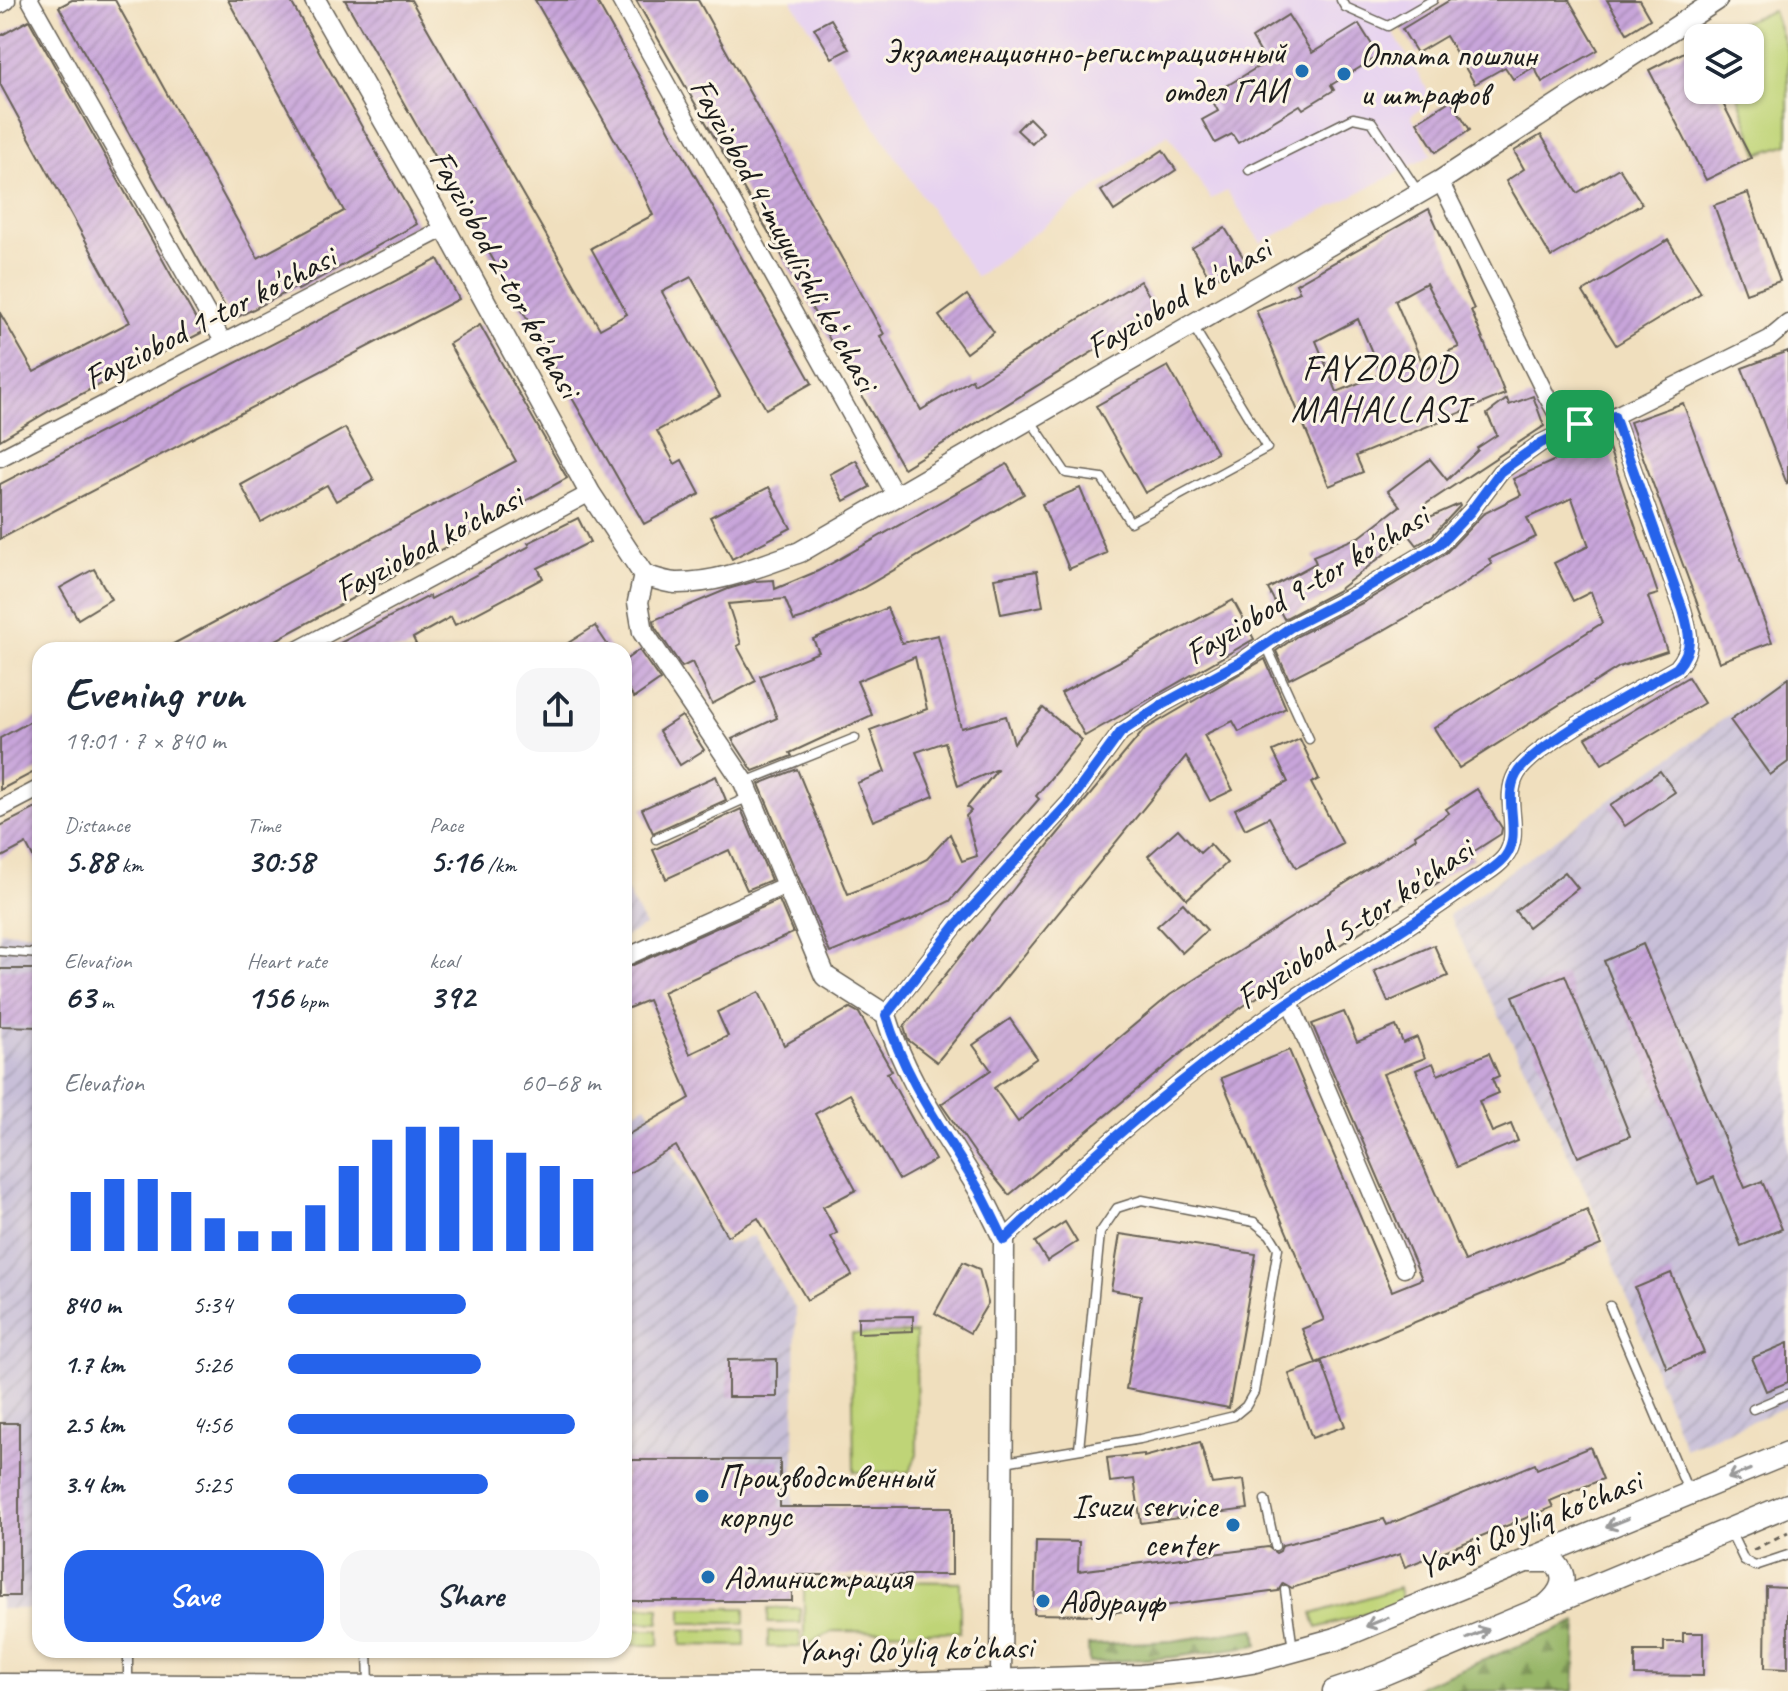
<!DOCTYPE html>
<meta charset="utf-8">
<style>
body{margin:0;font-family:Caveat,sans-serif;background:#f6f6f7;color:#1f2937;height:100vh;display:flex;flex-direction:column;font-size:30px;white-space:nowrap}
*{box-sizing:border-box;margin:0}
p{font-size:26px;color:#747a83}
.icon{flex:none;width:44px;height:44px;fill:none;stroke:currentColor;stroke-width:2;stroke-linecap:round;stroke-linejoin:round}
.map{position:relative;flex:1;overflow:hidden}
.sheet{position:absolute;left:32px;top:642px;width:600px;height:1016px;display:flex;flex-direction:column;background:#fff;border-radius:24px;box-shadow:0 2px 6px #0004}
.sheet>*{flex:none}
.fabs{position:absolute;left:1684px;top:24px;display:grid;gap:16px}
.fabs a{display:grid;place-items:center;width:80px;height:80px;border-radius:16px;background:#fff;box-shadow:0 2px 6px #0004;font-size:40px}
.pin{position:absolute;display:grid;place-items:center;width:68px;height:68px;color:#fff;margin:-34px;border-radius:16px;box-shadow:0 4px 12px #0006}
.round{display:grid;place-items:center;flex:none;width:84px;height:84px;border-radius:24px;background:#f6f6f7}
.head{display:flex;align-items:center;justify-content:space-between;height:136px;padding:0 32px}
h1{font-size:44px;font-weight:700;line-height:60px}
.metrics{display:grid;grid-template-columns:repeat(3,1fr);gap:12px;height:136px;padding:8px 32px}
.metrics div{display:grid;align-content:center}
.metrics b{font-size:34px;font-weight:700}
.metrics small{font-size:22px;font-weight:400}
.metrics p{font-size:22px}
.chart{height:224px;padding:16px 32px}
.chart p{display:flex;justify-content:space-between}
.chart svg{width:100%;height:144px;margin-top:8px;stroke:#2563eb;stroke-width:6}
.button{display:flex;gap:16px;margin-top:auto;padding:16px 32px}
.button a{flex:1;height:92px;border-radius:24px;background:#2563eb;color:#fff;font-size:32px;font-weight:700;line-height:92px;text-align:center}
.button a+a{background:#f6f6f7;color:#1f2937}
ul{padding:0 32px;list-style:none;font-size:26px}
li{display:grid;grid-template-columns:128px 96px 1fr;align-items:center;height:60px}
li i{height:20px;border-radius:10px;background:#2563eb}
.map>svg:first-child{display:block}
</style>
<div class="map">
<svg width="1788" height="1691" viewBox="0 0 1788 1691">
<defs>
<pattern id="industrial-furrows" width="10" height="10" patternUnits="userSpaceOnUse" patternTransform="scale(2)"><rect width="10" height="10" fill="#c8bfd8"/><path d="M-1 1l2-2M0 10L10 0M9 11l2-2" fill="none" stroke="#aba4b9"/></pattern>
<pattern id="forest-firs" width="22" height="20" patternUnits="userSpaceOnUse" patternTransform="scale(2)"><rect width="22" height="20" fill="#97b668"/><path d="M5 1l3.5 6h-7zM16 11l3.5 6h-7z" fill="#7a9355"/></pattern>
<pattern id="building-hatch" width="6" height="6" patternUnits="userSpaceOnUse" patternTransform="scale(2)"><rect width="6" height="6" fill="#c8a5da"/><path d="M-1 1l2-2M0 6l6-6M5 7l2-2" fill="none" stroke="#ab8dba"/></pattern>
</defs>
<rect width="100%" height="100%" fill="#fcf5e5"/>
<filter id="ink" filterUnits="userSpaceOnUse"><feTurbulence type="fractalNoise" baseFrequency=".0125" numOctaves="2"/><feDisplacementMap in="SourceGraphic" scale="16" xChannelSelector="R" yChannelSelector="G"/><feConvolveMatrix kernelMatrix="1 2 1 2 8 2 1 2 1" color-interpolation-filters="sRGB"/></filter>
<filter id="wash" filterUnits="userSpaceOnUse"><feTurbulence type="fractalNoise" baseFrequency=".006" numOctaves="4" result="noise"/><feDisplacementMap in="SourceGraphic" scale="32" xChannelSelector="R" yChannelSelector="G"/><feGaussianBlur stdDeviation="1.8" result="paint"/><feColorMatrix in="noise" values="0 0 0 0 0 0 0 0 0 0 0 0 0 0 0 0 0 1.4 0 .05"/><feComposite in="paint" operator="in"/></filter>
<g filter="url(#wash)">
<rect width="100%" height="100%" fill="#f0dfbe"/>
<polygon fill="#e6d2f0" points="791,0 1441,0 1391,29 1434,101 1411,115 1432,155 1261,243 1227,191 1211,199 1168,134 976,277"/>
<g fill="url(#industrial-furrows)">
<polygon points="1788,673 1788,1406 1685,1449 1588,1195 1449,915"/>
<polygon points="624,885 645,926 624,937"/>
<polygon points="0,931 40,933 40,1609 0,1609"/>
<polygon points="646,1105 727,1245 754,1236 796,1310 792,1601 624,1601 624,1118"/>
</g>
<g fill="#bfd477" stroke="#6e784a" stroke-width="2">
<polygon points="1773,11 1788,54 1788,144 1758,154 1736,90 1750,90 1750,38 1718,38 1715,31"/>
<polygon points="916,1333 917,1455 909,1472 854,1472 852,1334"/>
<polygon points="804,1580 960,1582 960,1632 833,1631 804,1647"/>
<polygon points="1399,1588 1403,1603 1317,1628 1312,1614"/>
<polygon points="632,1607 659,1608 659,1623 631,1622"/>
<rect x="682" y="1608" width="63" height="15"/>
<rect x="768" y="1608" width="32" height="15"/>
<rect x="631" y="1630" width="28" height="15"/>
<polygon points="681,1630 745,1630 745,1646 681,1645"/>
<rect x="768" y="1632" width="32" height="15"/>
</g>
<g fill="url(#forest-firs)" stroke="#5a6942" stroke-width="2">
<polygon points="1577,1622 1574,1691 1413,1691 1420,1686"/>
<polygon points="1256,1629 1258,1645 1174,1657 1089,1663 1088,1645 1172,1641"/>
</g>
<g id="blocks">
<g fill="url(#building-hatch)" fill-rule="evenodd">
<polygon points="72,0 115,0 258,258 344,211 228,0 290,0 417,224 298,290 297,287 232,320 59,7"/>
<polygon points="345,0 411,0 600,329 627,314 591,248 653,215 632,170 535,0 596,0 812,383 766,409 691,277 662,292 720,396 657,431 675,464 682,460 700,494 644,524"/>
<polygon points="636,0 698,0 884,334 880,336 921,410 972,379 974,384 1140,281 1159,311 903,468"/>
<polygon points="1450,0 1569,0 1598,50 1542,82 1534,67 1513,79 1505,67 1475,84 1446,36 1417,53 1402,29"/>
<polygon points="1607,0 1639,0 1650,19 1627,33"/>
<polygon points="1288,15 1312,53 1359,24 1379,56 1331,85 1334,90 1303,109 1300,105 1238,143 1232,134 1215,143 1202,120 1218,111 1210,96 1266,62 1252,38"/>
<polygon points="831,19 849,49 832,58 814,28"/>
<polygon points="29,20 203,332 54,408 0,440 0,313 34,372 130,322 0,84 0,36"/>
<polygon points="1694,47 1698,55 1698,90 1716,90 1751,158 1706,180 1649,70"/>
<polygon points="1451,100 1470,130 1436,152 1417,122"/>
<polygon points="1029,118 1043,132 1032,144 1017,130"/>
<polygon points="1541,135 1577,193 1619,168 1642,204 1551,257 1506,181 1524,169 1514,151"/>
<polygon points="1163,150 1176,170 1114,211 1101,191"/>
<polygon points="1748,193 1780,281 1746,293 1714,205"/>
<path d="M1429,209L1474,309L1471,310L1505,394L1356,456L1363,472L1329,486L1256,310L1300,292L1296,284ZM1426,283L1459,347L1449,351L1452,358L1425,369L1395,300ZM1358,319L1381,374L1337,392L1316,341Z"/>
<polygon points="1225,228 1245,260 1212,281 1192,248"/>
<polygon points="1668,240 1701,293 1616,345 1583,292"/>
<polygon points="438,259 459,299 0,539 0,484"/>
<polygon points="967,295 994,332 966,353 939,316"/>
<polygon points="480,325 567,478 518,505 519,507 258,650 162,650 516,461 449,344"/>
<polygon points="1788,351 1788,483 1787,484 1742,368"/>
<polygon points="1168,366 1217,453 1145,493 1096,406"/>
<polygon points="1533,396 1544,426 1423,506 1430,517 1459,504 1460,506 1432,536 1417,545 1409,535 1337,591 1284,619 1268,589 1316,563 1313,556 1361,536 1400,506 1388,491 1430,459 1447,480 1478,450 1477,448 1497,435 1487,414 1507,399 1509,405"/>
<polygon points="1683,403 1772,642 1719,662 1630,422"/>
<polygon points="345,428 374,480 336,501 327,485 261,522 241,485"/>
<polygon points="1604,433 1658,594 1648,597 1667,651 1619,667 1459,768 1434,728 1602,623 1591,592 1573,601 1554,563 1589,546 1572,498 1527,518 1536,537 1489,559 1492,564 1459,587 1377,634 1289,679 1276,651 1297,636 1364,602 1445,554 1483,514 1521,495 1513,479 1560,458 1557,448"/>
<polygon points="856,460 870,487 844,501 830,474"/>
<polygon points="1007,464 1024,494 863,588 804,618 794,621 785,599 728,604 741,644 737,646 756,681 712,704 692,662 682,667 655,627 654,620 728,589 756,581 774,580 775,589 818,571"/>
<polygon points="769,487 791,528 732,559 710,517"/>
<polygon points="1080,488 1107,553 1069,569 1042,504"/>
<polygon points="578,518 590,542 538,568 543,578 455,625 451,617 413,638 416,644 404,650 327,650 429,596 431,599 530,546 528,543"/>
<polygon points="94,569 111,599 78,619 60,588"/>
<polygon points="1037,571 1043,606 1001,614 994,578"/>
<polygon points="1233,600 1254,639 1085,736 1061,693"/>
<polygon points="887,608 902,643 938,635 961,728 1006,716 1014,743 1043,708 1082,740 1036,796 1039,799 950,901 911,920 830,953 759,784 797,769 848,894 892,877 927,859 950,834 962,861 977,856 966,816 971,811 967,807 998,769 958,786 945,742 916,752 934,796 873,821 857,783 885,772 870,730 927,709 915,657 857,681 872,715 790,753 792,756 753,771 732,739 777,718 760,676 819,652 813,639"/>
<polygon points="595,626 611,650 557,650"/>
<polygon points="639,650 660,680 634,698 624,683 624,661"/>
<polygon points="1265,659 1286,708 1239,732 1233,721 1204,735 1233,790 1210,801 1186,756 937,1062 908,1040 904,1027 1050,843 1144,730"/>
<polygon points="1688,677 1704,703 1602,764 1586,738"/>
<polygon points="1788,678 1788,762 1770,775 1730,720"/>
<polygon points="40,716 40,769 0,790 0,738"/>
<polygon points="682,716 704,750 680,765 659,731"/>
<polygon points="1300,739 1319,779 1311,783 1343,844 1296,868 1269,817 1245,829 1235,809 1288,782 1273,751"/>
<polygon points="1660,771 1675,792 1625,826 1610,806"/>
<polygon points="716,776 726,800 653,833 642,809"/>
<polygon points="1477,789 1502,828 1501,834 1470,854 1473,858 1438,880 1439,882 1245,1005 1202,1036 1009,1195 977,1156 941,1104 991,1070 973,1045 1010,1019 1037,1058 994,1088 1018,1122 1170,995 1416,838 1415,835 1449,813 1446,809"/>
<polygon points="40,806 40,870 26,844 0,858 0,826"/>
<polygon points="741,809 771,880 747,890 729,850 666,879 653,850"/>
<polygon points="1178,829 1200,853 1210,844 1227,863 1187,899 1148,856"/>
<polygon points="1565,872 1578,888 1528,927 1515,911"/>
<polygon points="779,900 793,933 663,992 690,1054 728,1036 717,1012 759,992 784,1045 850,1008 859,1013 892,1071 887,1073 935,1160 899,1180 850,1094 815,1114 856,1190 823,1207 837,1233 831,1237 852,1275 807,1300 758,1218 727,1236 676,1146 624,1176 624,1137 690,1098 648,1000 624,1010 624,969"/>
<polygon points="1183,903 1207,930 1182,953 1157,926"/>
<polygon points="1643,944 1745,1188 1762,1181 1782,1229 1741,1246 1714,1177 1698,1184 1604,961"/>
<polygon points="1434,945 1448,976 1388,1002 1374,971"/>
<polygon points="0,969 40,969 40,1027 0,1026"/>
<polygon points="1565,975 1630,1136 1578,1157 1513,996"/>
<polygon points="1344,1012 1357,1042 1396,1026 1403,1043 1417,1037 1425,1058 1383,1074 1465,1261 1587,1210 1601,1245 1316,1363 1302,1329 1324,1320 1221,1078 1289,1050 1392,1291 1422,1279 1312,1024"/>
<polygon points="1489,1053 1499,1076 1492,1079 1498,1093 1479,1101 1492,1132 1511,1124 1518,1141 1457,1167 1416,1070 1433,1063 1438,1075"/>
<polygon points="1065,1222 1077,1242 1047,1261 1035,1242"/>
<polygon points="1120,1234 1256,1254 1229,1408 1126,1389 1141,1295 1111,1290"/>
<polygon points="963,1262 979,1269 988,1303 970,1333 935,1313"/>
<polygon points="1671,1273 1704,1353 1667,1368 1635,1288"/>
<polygon points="913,1316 913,1331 858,1333 858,1317"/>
<polygon points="1788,1343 1788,1382 1766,1391 1752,1358"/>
<polygon points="777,1359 777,1397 728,1397 728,1360"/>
<polygon points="1322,1362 1345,1426 1312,1438 1289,1374"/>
<rect x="0" y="1423" width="19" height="173"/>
<polygon points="1200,1442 1212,1484 1244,1480 1248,1509 1141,1523 1134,1479 1110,1482 1107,1458 1144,1454 1144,1457"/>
<polygon points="1590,1447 1603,1479 1550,1501 1553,1507 1405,1567 1400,1554 1292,1588 1283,1583 1278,1591 1094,1615 1034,1614 1036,1541 1079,1542 1078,1571 1268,1547 1276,1553 1280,1551 1282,1545 1384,1519 1387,1525 1535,1464 1537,1469"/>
<polygon points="624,1460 780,1460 780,1507 952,1507 952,1575 792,1575 792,1601 624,1601"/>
<polygon points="1766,1587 1788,1588 1788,1669 1765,1668"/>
<polygon points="1683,1633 1703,1633 1703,1676 1635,1675 1635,1651 1664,1651 1664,1642 1683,1642"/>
</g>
</g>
</g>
<g filter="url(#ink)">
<use href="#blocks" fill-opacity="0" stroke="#666055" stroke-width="2"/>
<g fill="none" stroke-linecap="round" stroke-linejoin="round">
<defs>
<g id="service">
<polyline points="1341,0 1345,7 1388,26 1433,0"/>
<polyline points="1249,170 1353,118 1372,122 1419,193"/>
<polyline points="1031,421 1066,473 1102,478 1130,522 1267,448 1193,326"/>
<polyline points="1266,645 1309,739"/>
<polyline points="745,782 855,738"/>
<polyline points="656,839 749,797"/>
<polyline points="0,951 40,954"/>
<polyline points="1610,1306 1689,1493"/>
<polyline points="1753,1409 1788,1394"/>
<polyline points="1005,1462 1140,1439 1234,1416 1246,1406 1254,1392 1278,1248 1270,1235 1254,1222 1142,1200 1117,1208 1100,1233 1079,1449"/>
<polyline points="1265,1500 1275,1546"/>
<polyline points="1730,1531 1744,1560 1755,1566 1788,1555"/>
<polyline points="1285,1590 1293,1650"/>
<polyline points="128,1650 128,1685"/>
<polyline points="368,1650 369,1685"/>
</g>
<g id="minor">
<polyline points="30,0 224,343"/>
<polyline points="620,0 897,498"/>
<polyline points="1440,181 1545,393 1559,418 1580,424"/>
<polyline points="0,458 445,228"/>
<polyline points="297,650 590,493"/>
<polyline points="0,809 40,788"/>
<polyline points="624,958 786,885"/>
<polyline points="1290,1002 1404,1269"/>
<polyline points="886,1015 956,925 1069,803 1121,732 1163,704 1242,661 1291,627 1359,592 1439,545 1471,511 1500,472 1541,443 1580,424 1614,416 1769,339 1788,323"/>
<path d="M1004,1240C1092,1154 1186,1072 1288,1003C1347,963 1409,928 1466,886C1477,878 1496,869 1505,857C1523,834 1502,800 1516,775C1531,746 1644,687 1677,668C1694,648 1690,634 1683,610L1614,416"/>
</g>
<g id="tertiary">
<polyline points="315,0 445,228 590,493 644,575"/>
<polyline points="0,3 5,0"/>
<path d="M644,575C654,578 665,582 675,583C718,584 760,566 800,552L1440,181L1717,0"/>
<path d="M644,575L638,602L643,632L744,782L825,976L886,1015C905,1080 945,1133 979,1190C988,1206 996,1224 1004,1240L1001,1681"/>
</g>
<g id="secondary">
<path d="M1529,1561H1553C1570,1577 1562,1592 1547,1605"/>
<polyline points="0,1685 408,1687 863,1685 1141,1676 1210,1669 1252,1662 1336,1639 1788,1453"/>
<polyline points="1334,1691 1381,1675 1788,1505"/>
</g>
</defs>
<use href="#service" stroke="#666055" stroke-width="11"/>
<use href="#minor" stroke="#666055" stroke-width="19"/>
<use href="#tertiary" stroke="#666055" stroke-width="23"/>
<use href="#secondary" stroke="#666055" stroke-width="25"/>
<polyline stroke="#666055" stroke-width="3" stroke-dasharray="6 6" stroke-linecap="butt" points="1753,1550 1788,1532"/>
<use href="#service" stroke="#fff" stroke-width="8"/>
<use href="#minor" stroke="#fff" stroke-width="16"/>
<use href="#tertiary" stroke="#fff" stroke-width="20"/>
<use href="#secondary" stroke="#fff" stroke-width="22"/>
</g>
<defs><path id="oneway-shaft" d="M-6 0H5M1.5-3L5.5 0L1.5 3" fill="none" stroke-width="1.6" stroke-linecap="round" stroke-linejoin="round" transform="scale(2)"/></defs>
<g stroke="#999">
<use href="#oneway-shaft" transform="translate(1739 1474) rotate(158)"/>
<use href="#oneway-shaft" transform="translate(1617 1523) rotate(158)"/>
<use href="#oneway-shaft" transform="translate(1377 1622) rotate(158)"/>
<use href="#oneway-shaft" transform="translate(1478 1634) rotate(-22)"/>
</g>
</g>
<g fill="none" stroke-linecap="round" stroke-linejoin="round" filter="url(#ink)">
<defs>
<path id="route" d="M1614,416L1683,610C1690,634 1694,648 1677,668C1644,687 1531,746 1516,775C1502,800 1523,834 1505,857C1496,869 1477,878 1466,886C1409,928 1347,963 1288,1003C1186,1072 1092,1154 1004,1240C996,1224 988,1206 979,1190C945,1133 905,1080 886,1015L956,925L1069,803L1121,732L1163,704L1242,661L1291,627L1359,592L1439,545L1471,511L1500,472L1541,443L1580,424Z"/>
</defs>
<use href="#route" stroke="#fff" stroke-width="16"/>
<use href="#route" stroke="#2563eb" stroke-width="10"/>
</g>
<g fill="#1f6fb2" stroke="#fcf5e5" stroke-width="3">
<circle cx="1302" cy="71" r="8"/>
<circle cx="1344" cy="74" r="8"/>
<circle cx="702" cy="1496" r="8"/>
<circle cx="1233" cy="1525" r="8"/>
<circle cx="708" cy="1577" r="8"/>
<circle cx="1043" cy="1601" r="8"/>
</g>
<g text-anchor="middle" stroke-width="6" stroke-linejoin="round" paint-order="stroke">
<g font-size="34" fill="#1c1c1c" stroke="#fcf5e5" text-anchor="start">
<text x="1286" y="63" text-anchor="end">Экзаменационно-регистрационный<tspan x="1286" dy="39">отдел ГАИ</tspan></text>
<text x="1360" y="66">Оплата пошлин<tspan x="1360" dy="39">и штрафов</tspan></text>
<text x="718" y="1488">Производственный<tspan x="718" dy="39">корпус</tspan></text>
<text x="1217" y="1517" text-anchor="end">Isuzu service<tspan x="1217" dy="39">center</tspan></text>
<text x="724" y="1589">Администрация</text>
<text x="1059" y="1613">Абдурауф</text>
</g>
<g font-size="34" fill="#1c1c1c" stroke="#fcf5e5">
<text transform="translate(785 234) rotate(61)" y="12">Fayziobod 4-muyulishli koʻchasi</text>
<text transform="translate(506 273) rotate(61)" y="12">Fayziobod 2-tor ko'chasi</text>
<text transform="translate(1178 297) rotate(-30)" y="12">Fayziobod ko'chasi</text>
<text transform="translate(209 317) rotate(-27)" y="12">Fayziobod 1-tor ko'chasi</text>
<text transform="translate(428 543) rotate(-28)" y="12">Fayziobod ko'chasi</text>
<text transform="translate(1306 584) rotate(-31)" y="12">Fayziobod 9-tor ko'chasi</text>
<text transform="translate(1354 923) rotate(-34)" y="12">Fayziobod 5-tor ko'chasi</text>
<text transform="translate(1529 1523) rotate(-22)" y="12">Yangi Qo'yliq ko'chasi</text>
<text transform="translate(914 1648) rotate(-1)" y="12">Yangi Qo'yliq ko'chasi</text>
</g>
<g font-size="36" letter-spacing="2" fill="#1c1c1c" stroke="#fcf5e5">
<text x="1380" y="380">FAYZOBOD<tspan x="1380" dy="41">MAHALLASI</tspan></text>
</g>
</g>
</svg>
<div class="fabs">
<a><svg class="icon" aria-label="layers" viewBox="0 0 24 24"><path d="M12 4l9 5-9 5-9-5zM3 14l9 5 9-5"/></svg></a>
</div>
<div class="pin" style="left:1580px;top:424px;background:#1e9e55"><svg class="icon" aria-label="arrive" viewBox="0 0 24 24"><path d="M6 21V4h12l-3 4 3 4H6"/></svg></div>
<section class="sheet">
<div class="head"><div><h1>Evening run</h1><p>19:01 · 7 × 840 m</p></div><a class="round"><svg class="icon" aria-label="share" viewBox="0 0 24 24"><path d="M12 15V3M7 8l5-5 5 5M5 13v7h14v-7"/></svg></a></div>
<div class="metrics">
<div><p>Distance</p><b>5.88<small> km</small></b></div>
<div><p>Time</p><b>30:58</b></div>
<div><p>Pace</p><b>5:16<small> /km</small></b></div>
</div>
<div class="metrics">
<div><p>Elevation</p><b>63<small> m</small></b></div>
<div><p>Heart rate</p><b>156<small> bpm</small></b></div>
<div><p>kcal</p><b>392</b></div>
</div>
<div class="chart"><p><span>Elevation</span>60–68 m</p>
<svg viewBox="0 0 160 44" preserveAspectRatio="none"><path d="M5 44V26M15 44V22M25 44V22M35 44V26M45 44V34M55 44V38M65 44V38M75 44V30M85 44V18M95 44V10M105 44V6M115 44V6M125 44V10M135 44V14M145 44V18M155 44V22"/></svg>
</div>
<ul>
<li><b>840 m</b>5:34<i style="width:57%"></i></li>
<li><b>1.7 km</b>5:26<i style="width:62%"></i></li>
<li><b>2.5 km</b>4:56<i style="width:92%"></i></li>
<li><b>3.4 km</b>5:25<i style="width:64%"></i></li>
</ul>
<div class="button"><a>Save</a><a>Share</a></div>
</section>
</div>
